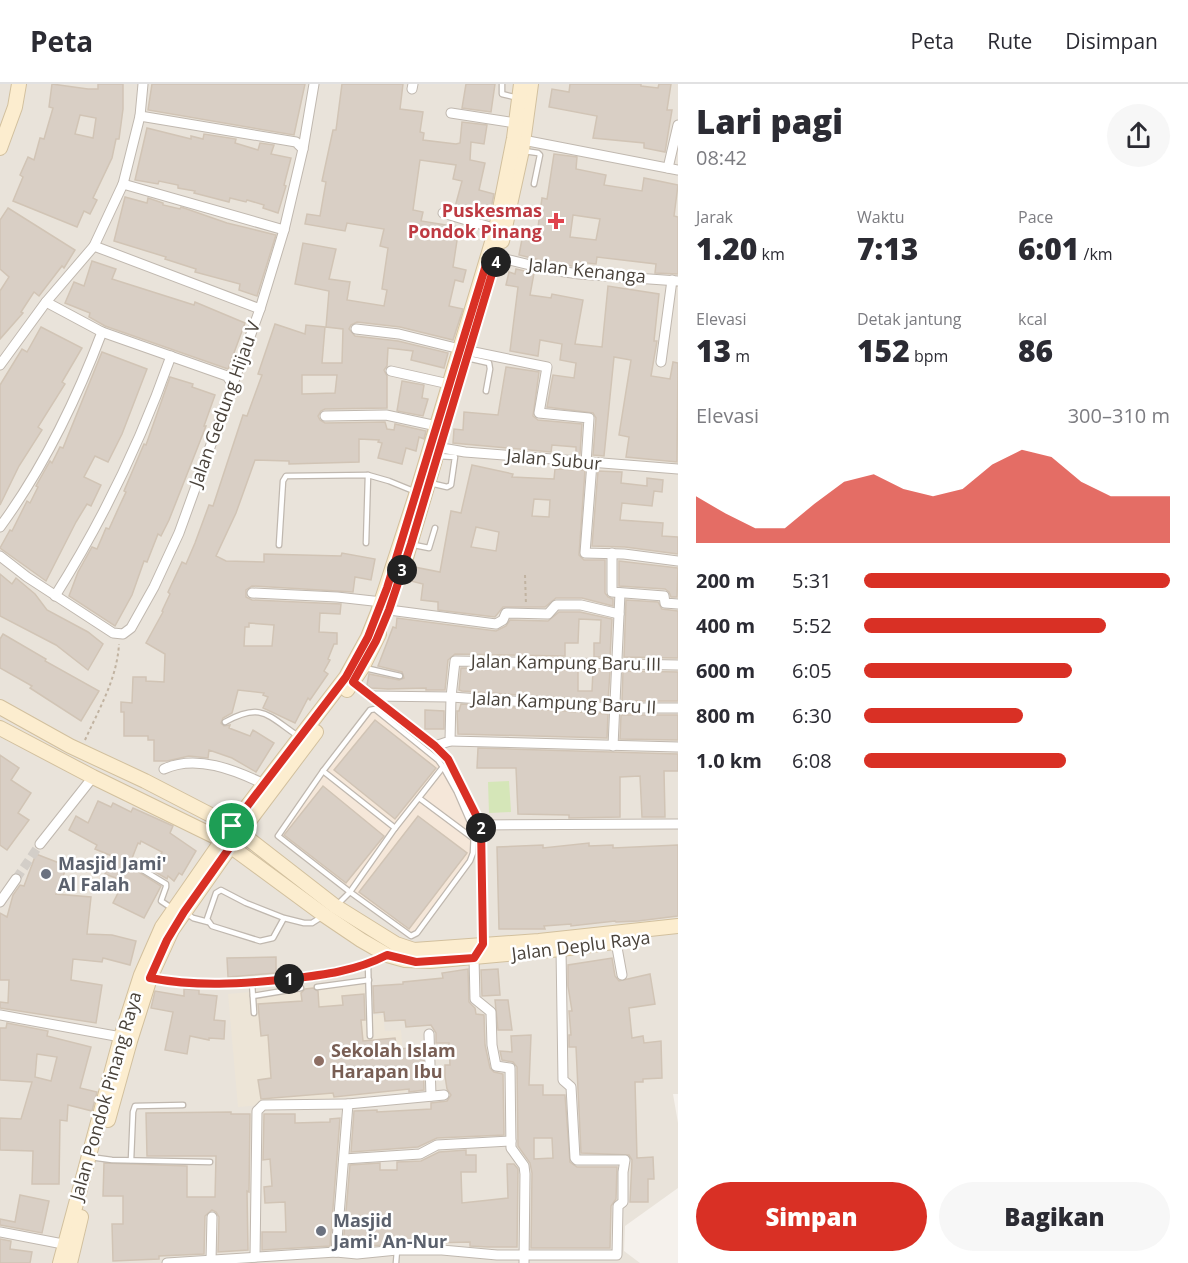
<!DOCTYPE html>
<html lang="id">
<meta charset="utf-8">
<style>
body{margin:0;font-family:"Open Sans",sans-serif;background:#f7f7f7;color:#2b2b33;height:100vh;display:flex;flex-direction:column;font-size:22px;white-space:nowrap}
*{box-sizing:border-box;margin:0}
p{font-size:20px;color:#7c7c81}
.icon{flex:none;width:33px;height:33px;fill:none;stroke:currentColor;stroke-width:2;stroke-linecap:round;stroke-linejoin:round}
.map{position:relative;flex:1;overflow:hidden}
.drawer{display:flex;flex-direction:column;background:#fff;width:510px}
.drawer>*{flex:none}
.pin{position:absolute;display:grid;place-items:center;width:51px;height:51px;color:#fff;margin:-26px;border:3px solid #fff;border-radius:50%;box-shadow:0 2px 6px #0007}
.km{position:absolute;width:30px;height:30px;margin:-15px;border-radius:50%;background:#222;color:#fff;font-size:16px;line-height:30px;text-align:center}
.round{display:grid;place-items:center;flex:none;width:63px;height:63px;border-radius:32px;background:#f7f7f7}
.headline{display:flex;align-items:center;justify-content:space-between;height:102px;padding:0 18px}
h1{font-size:33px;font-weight:800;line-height:45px}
.stats{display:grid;grid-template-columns:repeat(3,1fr);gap:9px;height:102px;padding:6px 18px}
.stats div{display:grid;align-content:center}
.stats b{font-size:30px;font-weight:800}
.stats small{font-size:16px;font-weight:400}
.stats p{font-size:16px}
.chart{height:168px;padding:12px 18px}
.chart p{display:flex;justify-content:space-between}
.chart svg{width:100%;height:108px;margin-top:6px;fill:#d93025;opacity:.7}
.cta{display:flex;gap:12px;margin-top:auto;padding:12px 18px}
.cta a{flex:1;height:69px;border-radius:36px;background:#d93025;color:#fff;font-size:24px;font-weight:800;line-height:69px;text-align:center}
.cta a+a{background:#f7f7f7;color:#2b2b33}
ul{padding:0 18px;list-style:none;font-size:20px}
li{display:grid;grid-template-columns:96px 72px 1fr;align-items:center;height:45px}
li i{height:15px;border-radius:8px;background:#d93025}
header{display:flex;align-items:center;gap:36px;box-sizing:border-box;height:84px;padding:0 30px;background:#fff;border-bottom:2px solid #e1e1e2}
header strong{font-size:28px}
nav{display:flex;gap:33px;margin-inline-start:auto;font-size:21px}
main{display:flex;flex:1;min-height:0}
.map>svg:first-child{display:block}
</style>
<header>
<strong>Peta</strong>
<nav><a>Peta</a><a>Rute</a><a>Disimpan</a></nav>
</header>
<main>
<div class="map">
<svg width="678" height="1179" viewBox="0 0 678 1179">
<rect width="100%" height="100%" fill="#f5f1ec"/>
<polygon fill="#e9e3da" points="0,0 678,0 678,1010 673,1010 678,1039 678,1104 625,1142 624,1167 640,1179 0,1179"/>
<polygon fill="#f5e7d9" points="375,625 438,676 474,747 473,769 417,849 411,852 280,755 280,748 370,626"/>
<polygon fill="#ede5d7" points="368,897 371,931 383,931 385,947 401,946 406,1008 238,1023 228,910"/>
<polygon fill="#d5e6b8" points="509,697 511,728 489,729 488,698"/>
<g fill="#d9cfc5" stroke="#d1c4b5" stroke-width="1.5" fill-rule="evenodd">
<path d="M52,0L88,5H98V0H123V25L119,55H116L112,74L93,114L97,116L90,130L84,127L77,143L13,117L23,93L20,91L28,73L34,76L40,54L44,55L53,24L49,23ZM80,31L96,34L93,54L75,50Z"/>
<polygon points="152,0 305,0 294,51 148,26"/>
<path d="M342,0H403L400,25L423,28L420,48L424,49L423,56L456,60L460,59L462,38L487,41L484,60L471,58L470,76L485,79L479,106L494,110L489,134L455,123L462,97L453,95L456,81L420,76L413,126L423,128L421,137L459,143L453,183L466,186L463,198L455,196L449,222L463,225L453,256L400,243L357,238L351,241L349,245L355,252L398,257L448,269L444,284L411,276L413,267L388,264L387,282L384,286L387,292V324L325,325L321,327L318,332L320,336L325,339L385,338L387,345L394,346L395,340L426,347L424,355L419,353L416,367L406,364L402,380L378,374L382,359L378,358L379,356L359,355V378L289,380V377L255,376L236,429L216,472L226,477L264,478V470L341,472L342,469L375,475L371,496L355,493L353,508L252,502L246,506V513L252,516L341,520L340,530L320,529L319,548L337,549V560H334L328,575L330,576L324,587L328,590L310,616L308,614L295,639L263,624L268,613L263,611L264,609L238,606L232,629L223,634L221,639L224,642L230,641L229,644L250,652L253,646L274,659L256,688L232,674L209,666L208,674L189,672L167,677H154V656H148V652H124V628H121V618L132,619L133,593H146V597L164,598L165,570L146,559L163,528L162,527L170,510L168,508L182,478L186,480L195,459L209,421L213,422L243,331L247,332L262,291L258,290L275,240L305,250L306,241L325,243L322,279H342L343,245L326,243L329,207L295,200L303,159L336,165L329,195L350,198L347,216L384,222L387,206L382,205L388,164L380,162L384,145L347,139L345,147L305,140L307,130L320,132L326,98L322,97L333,46H336ZM302,291H337L335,309L302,310ZM249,539L274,541L272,562H244L245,543H249Z"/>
<polygon points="466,0 495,0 491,28 462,24"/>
<polygon points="570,0 641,0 641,2 658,4 659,0 671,0 667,26 672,26 665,68 644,64 644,59 593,54 597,32 549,23 552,5 569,8"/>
<polygon points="147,44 191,55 191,52 203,55 204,50 236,55 235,59 258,66 260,59 274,61 271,70 291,74 284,101 286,102 278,129 263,124 264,121 247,116 246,118 230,114 229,118 194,109 195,107 178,104 178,101 159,97 158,100 135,96"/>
<path d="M554,70L577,73L576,85L606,91L604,101L642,107L644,94L678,101L674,132L678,133V190L655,189L656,180L597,173L596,180L578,178V183L552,179L519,171L522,155L536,158L542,114L547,115ZM573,131L600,135L596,156L570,153Z"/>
<polygon points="125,113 147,119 148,114 163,119 163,121 180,125 181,123 227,139 276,151 257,212 239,206 240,200 195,188 196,185 165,175 166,173 114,157"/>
<polygon points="8,124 75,166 64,184 62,182 39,212 34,208 21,228 23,229 0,255 0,207 9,193 0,185 0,136"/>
<polygon points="92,177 116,185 112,195 194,221 195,218 245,239 228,285 105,242 89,233 90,229 65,219 74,198 84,202"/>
<polygon points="516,185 534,189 530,211 551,214 552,210 583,216 575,260 602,263 608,202 659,210 654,257 657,257 651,292 670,295 673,278 678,279 677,378 626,373 629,353 619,351 631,276 614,273 604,372 593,371 596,334 593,329 547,323 553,291 574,294 576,279 560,276 562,260 540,256 538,272 510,267 518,203 506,201 509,188 515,190"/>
<polygon points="41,243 82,264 62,298 65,300 38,343 42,346 19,382 0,421 0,301 22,265 27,268"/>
<polygon points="102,268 147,285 122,350 108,378 95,372 84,393 101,401 91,422 87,420 76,438 46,497 0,464 10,446 12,447 27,417 30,419 38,403 36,402 50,377 52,379 60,363 63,364"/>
<polygon points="506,283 539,288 533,332 538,336 582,340 580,370 576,370 576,363 552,361 551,368 453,359 454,345 463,346 464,328 498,331"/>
<polygon points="170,293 193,300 192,303 215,311 204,342 206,342 169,436 161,452 158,450 147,478 144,477 132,511 115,542 69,512 78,488 92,463 97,465 106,444 109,445 119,423 126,408 124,407 144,360 146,361"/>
<polygon points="402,297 424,301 422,314 428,315 423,332 397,327"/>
<path d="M472,381L513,390L512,393L554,395L555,385L585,386L579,471L584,476H605V509L608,513L613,515V522L582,514H556L545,523H503L495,533L438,526V518L421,516L423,500L411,497L414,483L440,488L451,427L461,429ZM534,415L550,416L549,433L532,432ZM476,443L499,448L496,467L471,463Z"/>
<polygon points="598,387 622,388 621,399 647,402 647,394 663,396 662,408 654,407 652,422 622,419 620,436 663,439 662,452 678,453 678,470 625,463 592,462"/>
<polygon points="619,477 678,484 677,513 671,513 669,508 665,505 619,502"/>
<polygon points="0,490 12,500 16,494 35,510 47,526 88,548 103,560 88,586 56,561 0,532"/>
<polygon points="626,516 658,518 662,525 678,527 678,574 624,573"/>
<polygon points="559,528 580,528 612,535 610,573 594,573 594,559 600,559 601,536 579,535 578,559 565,559 565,572 455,570 448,576 445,606 426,606 426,604 388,605 371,604 367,601 369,590 399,596 404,594 402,588 378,582 393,543 396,544 397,534 496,547 506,542 510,536 548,537"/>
<polygon points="3,550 46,575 45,577 99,607 81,637 30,604 32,602 0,584 0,555"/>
<polygon points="461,584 578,586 578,607 592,607 593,586 610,587 608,617 462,607 459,606"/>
<polygon points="623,587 678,588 678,617 622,617"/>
<polygon points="461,620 608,630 607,654 458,650 457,627 459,627"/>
<polygon points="425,626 444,627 444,645 425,645"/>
<polygon points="621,631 678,631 678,656 620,655"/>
<polygon points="375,636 436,684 395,735 334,686"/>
<polygon points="478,664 678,670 678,687 664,687 665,733 642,733 640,692 620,693 620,733 569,734 569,731 518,730 516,684 477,684"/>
<polygon points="0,671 19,684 11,696 31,709 18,729 29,736 7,766 0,761"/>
<polygon points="323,702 384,752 346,799 284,751"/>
<polygon points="98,717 111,723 113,719 131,728 133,724 173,742 170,749 196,767 182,791 179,789 174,797 168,792 167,795 152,786 160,775 158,774 162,768 141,757 140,760 138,759 129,782 161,802 144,834 113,819 124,797 105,790 112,772 95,765 97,761 69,746 76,732 88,739"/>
<polygon points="418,732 467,769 409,845 359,808"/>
<polygon points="589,759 589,762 613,761 613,764 678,761 678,832 638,837 616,838 615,837 571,842 571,840 544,842 545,845 499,845 497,763 543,761 543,764"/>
<polygon points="36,770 67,782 56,810 91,813 87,850 112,851 136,857 130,881 103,874 102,878 73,875 71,896 102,901 96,939 0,924 0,918 8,919 9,896 0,896 0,829 7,833 13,811 20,801 24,802"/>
<polygon points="276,873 276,889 228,893 227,874"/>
<polygon points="612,874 615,892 619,897 650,890 655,920 629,924 632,954 643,952 644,959 661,957 662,994 643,995 643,998 635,998 637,1074 653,1073 654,1095 648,1095 648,1118 630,1118 632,1076 629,1071 581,1069 576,963 569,963 569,951 571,951 569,927 572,927 568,902 568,881"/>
<polygon points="468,885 469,918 475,924 476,930 484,931 485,961 490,984 494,988 503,990 504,1051 437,1054 418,1063 351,1068 354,1027 377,1026 377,1028 431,1025 431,1019 447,1017 451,1011 447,1005 445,992 445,981 450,981 449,959 436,959 436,949 431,941 406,943 405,936 385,937 384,928 374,929 373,902 403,900 403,898 443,894 442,889"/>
<polygon points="498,885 500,911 482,912 481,886"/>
<polygon points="313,904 318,907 319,923 343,921 342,912 364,910 365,936 361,936 363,957 395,954 397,965 423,963 424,1006 409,1008 409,1005 334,1013 333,1009 261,1015 258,996 271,994 268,951 261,952 258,920 302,917 301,909 305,905"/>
<polygon points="184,905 199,906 199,910 217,912 214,936 225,937 224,955 209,954 209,956 190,952 187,970 165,966 173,928 151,924 155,907 184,912"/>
<polygon points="495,916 508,916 512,946 498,946"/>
<path d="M7,939L48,947L47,952L91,963L80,1004L97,1008L92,1027L68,1021L67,1037L60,1036L59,1100H32L33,1067L0,1066V1034L21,1035L32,998L0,996V944H6ZM37,970L57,973L51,997L35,993Z"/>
<path d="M531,951L529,1001H543V1011H565L570,1078L577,1083H617L616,1115L611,1122L610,1164H531L532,1089L530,1079L518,1062L517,983L513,978L502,976L500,967L512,968L511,952ZM534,1054H552L553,1074L534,1075Z"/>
<polygon points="231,1028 231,1030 250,1030 249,1108 247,1107 248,1166 218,1168 219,1133 216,1128 212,1126 205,1132 204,1170 159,1172 159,1175 113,1177 112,1140 123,1140 123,1112 103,1112 104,1079 187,1082 187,1113 215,1113 216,1072 147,1072 146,1029"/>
<polygon points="264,1030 295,1030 295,1039 330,1038 330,1035 340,1034 330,1162 262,1166 262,1148 286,1148 285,1118 265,1119 264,1103 272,1102 270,1075 263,1076"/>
<polygon points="466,1066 466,1071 476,1071 476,1088 461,1088 462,1119 508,1114 507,1080 514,1080 518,1085 517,1163 488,1163 470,1162 470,1158 433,1159 433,1157 357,1163 343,1162 350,1081 380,1079 380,1086 397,1086 397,1078 421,1077 439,1068"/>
<polygon points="20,1111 49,1117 42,1149 0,1141 0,1135 15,1138"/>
<polygon points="0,1155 11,1157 10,1165 32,1168 30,1179 0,1179"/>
</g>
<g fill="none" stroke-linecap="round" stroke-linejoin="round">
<polyline stroke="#d3cec8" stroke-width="9" stroke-dasharray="9 4.5" stroke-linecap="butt" points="16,795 40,760"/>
<defs>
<g id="lane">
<polyline points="502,0 502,10 518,14"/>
<polyline points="524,67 538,69 540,71 534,100"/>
<polyline points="467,274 489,279 490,285 486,307"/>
<polyline points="430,399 447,403 451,401 455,373 437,372"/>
<polyline points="366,459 368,391"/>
<polyline points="279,461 283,397 286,392 368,391 389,397 416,408"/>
<polyline points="414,461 429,464 435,444"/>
<polyline points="365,584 400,592"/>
<polygon points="375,625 438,676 443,683 457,708 474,747 473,769 470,777 417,849 411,852 350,808 278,752 323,687 370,626"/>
<path d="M225,638C262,618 267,631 298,652"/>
<polyline points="323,687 395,744"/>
<polyline points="419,714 474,755"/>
<polyline points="133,780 166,800 166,803 161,817 173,825"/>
<polyline points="337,821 350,808 395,744 443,683"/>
<polyline points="186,829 193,834 208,838"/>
<polyline points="284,834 273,854 260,857 212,842 207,835 216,809 221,806 246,819 284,834 304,839 312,839 323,832"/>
<polyline points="368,881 370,952"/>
<polyline points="252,899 254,929"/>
<polyline points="317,903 369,896"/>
<polyline points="253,912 301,904"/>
<polyline points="90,1073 112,1076 210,1078"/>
<polyline points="131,1076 133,1028 135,1022 183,1021"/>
<polyline points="396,1179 397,1166"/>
</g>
<g id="street">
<polyline points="412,5 413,0"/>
<polyline points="451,29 516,39"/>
<polyline points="140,32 296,58 303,65"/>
<polyline points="523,56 678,86"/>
<polyline points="668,84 678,41"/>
<polyline points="123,100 284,146"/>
<polyline points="443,129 500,146"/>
<polyline points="94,162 260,225"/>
<polyline points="497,173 551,186 579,190 678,197"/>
<polyline points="46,218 102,248 227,292 233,301"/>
<polyline points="356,245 399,250 460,265"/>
<polyline points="469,267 547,283 539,329 589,334 586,379"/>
<polyline points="661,278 672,196"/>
<polyline points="0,281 46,218 94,162 123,100 140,32 143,0"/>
<polyline points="391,287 449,300"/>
<polyline points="325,332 386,331 437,342"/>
<polyline points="430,362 465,368 678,385"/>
<polyline points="592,379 585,469 624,470 678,477"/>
<path d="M0,443C44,383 76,317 102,248"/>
<polyline points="612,469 612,508 664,512 665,519 678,520"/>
<polyline points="0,472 27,493 113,549 123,550 131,544 154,503 179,449 260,225 284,146 303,65 314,0"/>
<polyline points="252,509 337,513 382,518"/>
<path d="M55,512C103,436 141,357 171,272"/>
<polyline points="389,526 496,540 503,536 506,529 548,530 556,521 581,521 619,530"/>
<polyline points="350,596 435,662 448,675 481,741 483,860 474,874 475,915 491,928 492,961 496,982 510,984 511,1064 524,1082 525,1090 524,1179"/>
<polyline points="370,612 451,613 614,624 678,624"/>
<polyline points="450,657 678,663"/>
<polyline points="435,662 450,657 451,613 455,577 678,581"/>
<polyline points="613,662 620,509"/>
<path d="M164,685C196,670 235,686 264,700"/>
<polyline points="481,741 678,740"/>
<polyline points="40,760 93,693"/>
<polyline points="0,818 16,795"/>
<polyline points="616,858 622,891"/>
<path d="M150,894C198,903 240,900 289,895C323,891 357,887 387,871"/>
<polyline points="0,931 121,953"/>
<polyline points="429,950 431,1012"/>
<polyline points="344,1075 420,1070 437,1061 511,1057"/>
<polyline points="0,1148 63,1160"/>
<polyline points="336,1168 348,1020 444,1011"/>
<polyline points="255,1173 257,1027 263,1021 348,1020"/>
<polyline points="211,1176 212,1133"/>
<polyline points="167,1179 336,1168 357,1170 397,1166 442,1166 497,1171 617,1171 618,1122 623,1118 623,1088 625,1076 577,1076 575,1074 571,1003 563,996 561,865"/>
</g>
<g id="secondary">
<polyline points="0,64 15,23 19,0"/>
<polyline points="502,157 522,66 531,0"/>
<polyline points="403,484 435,376"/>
<polyline points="347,606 362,584 379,550"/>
<polyline points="0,623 70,662 145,697 232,742 335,822 396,860 414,866 539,857 678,842"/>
<polyline points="0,644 93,693 222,756 324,831 361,856 387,871 405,876 430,877 561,865 628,856"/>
<polyline points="108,1036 130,957 150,894 172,846 240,749 316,648"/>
<polyline points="60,1179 121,953 141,891 162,843 232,742 346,593 368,553 378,528 417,408 496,145 514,54 521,0"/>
<polyline points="70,1179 81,1133"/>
</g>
</defs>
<use href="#lane" stroke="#c0b8af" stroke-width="7"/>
<use href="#street" stroke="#c0b8af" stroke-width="11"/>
<use href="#secondary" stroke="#d2c09e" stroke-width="16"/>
<g stroke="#c1b3a1" stroke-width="2" stroke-dasharray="3 3" stroke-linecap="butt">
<polyline points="525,491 526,521"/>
<path d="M85,656C99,625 117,595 119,560"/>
</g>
<use href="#lane" stroke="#fff" stroke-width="4.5"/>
<use href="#street" stroke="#fff" stroke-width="9"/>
<use href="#secondary" stroke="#fcedcf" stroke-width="14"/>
</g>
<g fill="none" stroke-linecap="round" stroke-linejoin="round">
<defs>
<path id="route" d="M489,171L497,173L411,460L389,526L376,557L353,598L435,662L448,675L481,741L483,860L474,874L416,878L387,871C356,887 323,891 289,895C241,900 197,903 150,894L167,856L184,828L240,749L232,742L346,593L368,553L387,504Z"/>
</defs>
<use href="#route" stroke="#fff" stroke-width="12"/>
<use href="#route" stroke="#d93025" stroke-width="8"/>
</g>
<path fill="#e0444e" stroke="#fff" stroke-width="2" d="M553 128h6v6h6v6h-6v6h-6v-6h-6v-6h6z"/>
<g fill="#6b7280" stroke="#fff" stroke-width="2">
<circle cx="46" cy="790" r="6"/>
<circle cx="321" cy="1147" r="6"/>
</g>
<circle fill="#8d6e63" stroke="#fff" stroke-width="2" cx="319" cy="977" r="6"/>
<g text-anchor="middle" stroke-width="5" stroke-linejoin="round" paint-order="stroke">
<g font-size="18" font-weight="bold" fill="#be3a42" stroke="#fff" text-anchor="end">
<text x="542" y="133">Puskesmas<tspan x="542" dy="21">Pondok Pinang</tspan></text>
</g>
<g font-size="18" fill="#49423a" stroke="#fff">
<text transform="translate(587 187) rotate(6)" y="6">Jalan Kenanga</text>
<text transform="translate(225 320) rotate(-70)" y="6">Jalan Gedung Hijau V</text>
<text transform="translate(554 376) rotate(5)" y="6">Jalan Subur</text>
<text transform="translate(566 579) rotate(1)" y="6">Jalan Kampung Baru III</text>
<text transform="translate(564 619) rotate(3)" y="6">Jalan Kampung Baru II</text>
<text transform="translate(581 862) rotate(-7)" y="6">Jalan Deplu Raya</text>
<text transform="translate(106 1012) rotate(-74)" y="6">Jalan Pondok Pinang Raya</text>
</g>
<g font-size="18" font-weight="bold" fill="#5b616d" stroke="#fff" text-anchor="start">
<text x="58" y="786">Masjid Jami'<tspan x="58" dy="21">Al Falah</tspan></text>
<text x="333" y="1143">Masjid<tspan x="333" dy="21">Jami' An-Nur</tspan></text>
</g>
<g font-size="18" font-weight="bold" fill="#785e54" stroke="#fff" text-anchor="start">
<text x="331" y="973">Sekolah Islam<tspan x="331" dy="21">Harapan Ibu</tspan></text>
</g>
</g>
</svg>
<div class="pin" style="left:232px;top:742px;background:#1e9e55"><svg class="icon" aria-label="arrive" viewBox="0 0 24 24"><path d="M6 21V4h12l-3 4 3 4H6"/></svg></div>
<b class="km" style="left:289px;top:895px">1</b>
<b class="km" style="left:481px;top:744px">2</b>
<b class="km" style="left:402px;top:486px">3</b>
<b class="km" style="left:496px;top:178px">4</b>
</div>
<section class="drawer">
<div class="headline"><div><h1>Lari pagi</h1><p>08:42</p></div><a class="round"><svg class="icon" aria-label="share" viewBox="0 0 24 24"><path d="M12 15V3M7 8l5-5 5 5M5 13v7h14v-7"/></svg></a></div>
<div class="stats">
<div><p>Jarak</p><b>1.20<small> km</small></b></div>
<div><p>Waktu</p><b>7:13</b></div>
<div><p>Pace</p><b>6:01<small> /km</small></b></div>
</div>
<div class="stats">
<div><p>Elevasi</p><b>13<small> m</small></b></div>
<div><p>Detak jantung</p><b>152<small> bpm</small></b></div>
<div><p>kcal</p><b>86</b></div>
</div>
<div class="chart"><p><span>Elevasi</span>300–310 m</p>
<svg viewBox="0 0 160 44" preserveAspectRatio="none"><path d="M0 44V25L10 32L20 38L30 38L40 28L50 19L60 16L70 22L80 25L90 22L100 12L110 6L120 9L130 19L140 25L150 25L160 25V44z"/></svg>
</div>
<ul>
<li><b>200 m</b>5:31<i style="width:100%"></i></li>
<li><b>400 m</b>5:52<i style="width:79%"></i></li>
<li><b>600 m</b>6:05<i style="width:68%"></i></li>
<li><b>800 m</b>6:30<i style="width:52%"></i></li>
<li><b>1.0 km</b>6:08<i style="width:66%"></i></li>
</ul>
<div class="cta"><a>Simpan</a><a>Bagikan</a></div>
</section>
</main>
